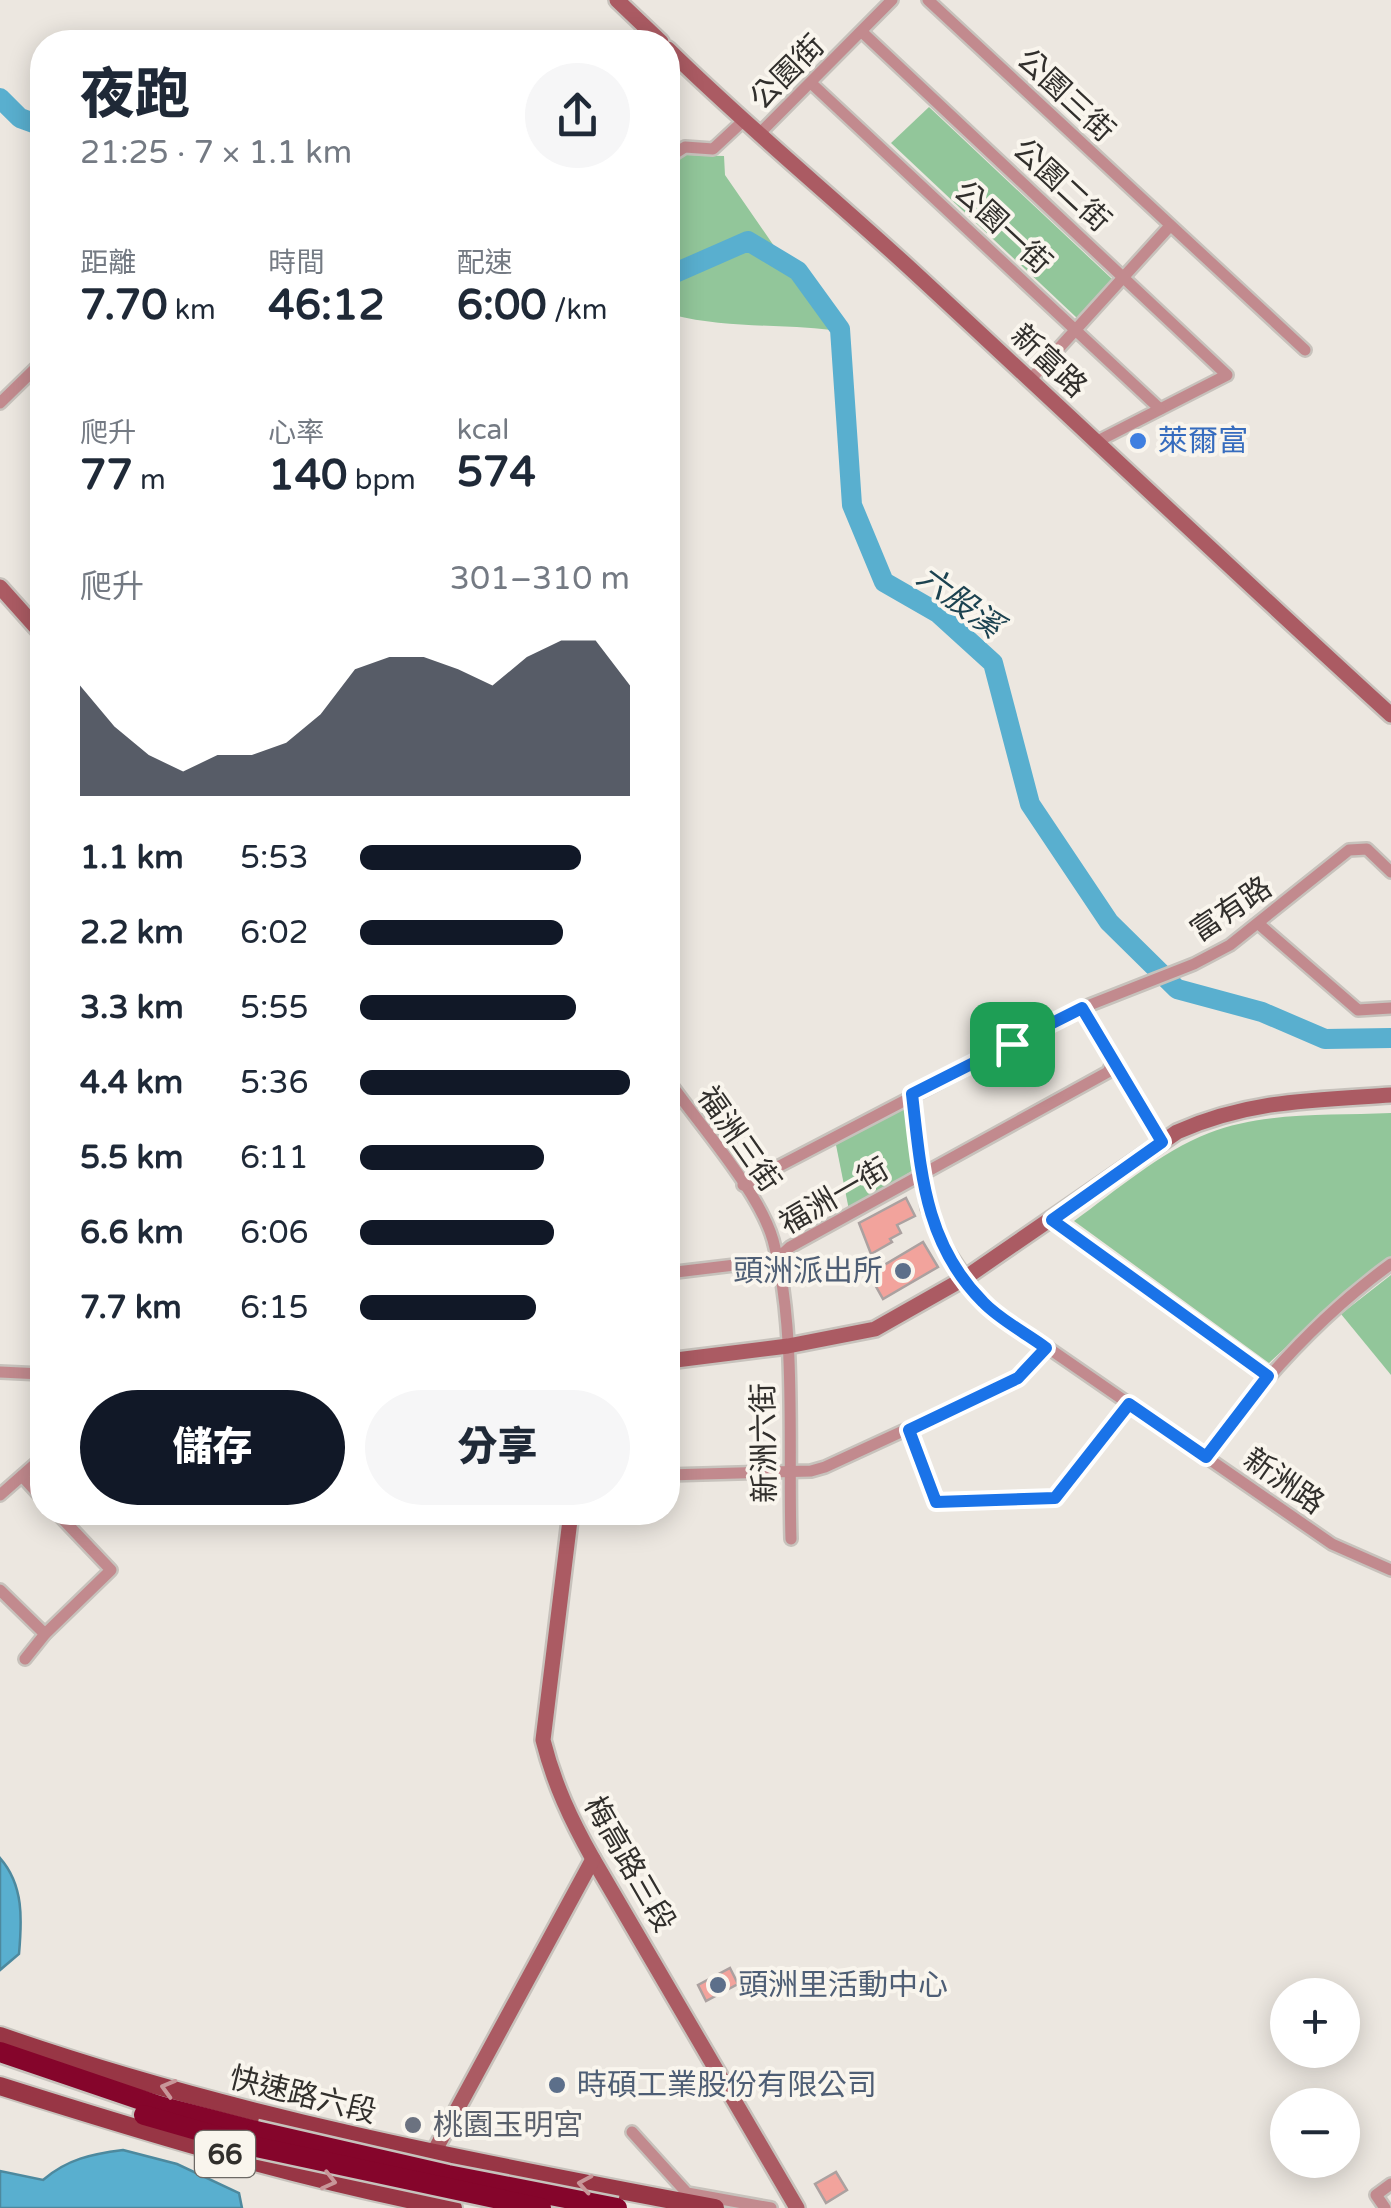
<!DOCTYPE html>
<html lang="zh-TW">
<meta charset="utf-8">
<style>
body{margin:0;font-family:"Varela Round","Noto Sans TC",sans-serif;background:#f6f6f7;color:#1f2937;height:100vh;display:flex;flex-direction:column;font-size:38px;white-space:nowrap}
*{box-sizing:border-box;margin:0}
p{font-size:32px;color:#747a83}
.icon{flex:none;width:55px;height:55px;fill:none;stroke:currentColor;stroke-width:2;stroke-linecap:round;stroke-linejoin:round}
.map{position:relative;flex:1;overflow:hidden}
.sheet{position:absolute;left:30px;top:30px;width:650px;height:1495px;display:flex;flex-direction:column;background:#fff;border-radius:40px;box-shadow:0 5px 25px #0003}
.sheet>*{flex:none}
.fabs{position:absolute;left:1270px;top:1978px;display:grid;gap:20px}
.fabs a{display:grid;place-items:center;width:90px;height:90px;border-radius:50%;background:#fff;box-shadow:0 5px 25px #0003;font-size:50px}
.pin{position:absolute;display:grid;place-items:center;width:85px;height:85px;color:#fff;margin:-42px;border-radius:20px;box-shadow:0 5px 15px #0006}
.round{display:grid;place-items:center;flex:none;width:105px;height:105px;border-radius:52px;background:#f6f6f7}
.headline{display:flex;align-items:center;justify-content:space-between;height:170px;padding:0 50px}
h1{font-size:55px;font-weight:800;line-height:75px}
.metrics{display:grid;grid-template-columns:repeat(3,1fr);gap:15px;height:170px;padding:10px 50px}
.metrics div{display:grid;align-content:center}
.metrics b{font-size:42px;font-weight:800}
.metrics small{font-size:28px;font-weight:400}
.metrics p{font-size:28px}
.chart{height:280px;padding:20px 50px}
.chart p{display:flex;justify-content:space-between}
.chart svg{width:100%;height:180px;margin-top:10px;fill:#111827;opacity:.7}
.button{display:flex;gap:20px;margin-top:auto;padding:20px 50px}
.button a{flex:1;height:115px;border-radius:60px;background:#111827;color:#fff;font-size:40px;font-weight:800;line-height:115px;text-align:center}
.button a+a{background:#f6f6f7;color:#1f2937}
ul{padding:0 50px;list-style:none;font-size:32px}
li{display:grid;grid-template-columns:160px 120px 1fr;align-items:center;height:75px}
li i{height:25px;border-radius:12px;background:#111827}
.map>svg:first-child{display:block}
</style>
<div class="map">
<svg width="1391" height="2208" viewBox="0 0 1391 2208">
<rect width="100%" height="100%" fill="#ece7e0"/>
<g fill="#92c69a">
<polygon points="929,107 1112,279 1077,318 891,143"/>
<path d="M685,155L724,156L725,175L832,330C778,324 725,328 673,315L668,320V165Z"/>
<polygon points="900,1107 908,1113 912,1171 849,1210 835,1140"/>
<path d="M1391,1113V1258L1352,1286L1269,1363L1074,1221C1116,1191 1160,1152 1209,1133C1265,1111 1331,1116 1391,1113Z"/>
<polygon points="1391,1275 1391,1375 1341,1314"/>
</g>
<g fill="#59afcf" stroke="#4d899e" stroke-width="2.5">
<path d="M0,1858C24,1885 22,1920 19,1954L0,1970Z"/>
<path d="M123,2150L177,2164L239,2193L242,2208H0V2171L43,2180C67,2159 92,2154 123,2150Z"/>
</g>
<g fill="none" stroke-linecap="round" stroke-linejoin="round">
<g stroke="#59afcf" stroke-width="20">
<polyline points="0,98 20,118 42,126"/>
<polyline points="668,276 748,241 798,271 840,329 852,505 884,582 938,613 993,663 1030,804 1109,922 1177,989 1262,1012 1325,1039 1391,1038"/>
</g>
</g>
<g fill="#f2a39c" stroke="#aba1a0" stroke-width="2.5">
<polygon points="906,1198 915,1216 897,1225 901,1233 890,1239 892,1242 871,1254 859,1223"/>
<polygon points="923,1242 938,1267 883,1299 869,1274"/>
<polygon points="730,1968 738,1984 706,2001 698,1985"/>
<polygon points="836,2172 847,2190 826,2203 815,2184"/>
</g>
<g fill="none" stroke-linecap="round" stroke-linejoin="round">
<defs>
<g id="street">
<polyline points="928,0 1305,350"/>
<polyline points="862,32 1227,375 1096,442"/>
<polyline points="811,83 1160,409"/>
<polyline points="758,135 892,0"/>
<polyline points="668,158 685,147 713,149 742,122"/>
<polyline points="1030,380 1169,227"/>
<polyline points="0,403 42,362"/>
<polyline points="1260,925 1358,1010 1391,1008"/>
<polyline points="1082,1008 1163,1142"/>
<path d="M668,1080C698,1123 759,1191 773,1240C797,1326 788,1448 791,1539"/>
<polyline points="912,1094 927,1208 943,1243 983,1303 1332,1544 1391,1570"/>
<polyline points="743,1185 1082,1008 1194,964 1230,945 1349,850 1367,849 1391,872"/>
<polyline points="1052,1219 1268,1376"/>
<polyline points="668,1273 776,1260 790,1247 1108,1072 1113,1061"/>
<polyline points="0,1372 42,1374"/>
<polyline points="909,1430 936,1502 1055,1498 1129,1404"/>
<path d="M1206,1457C1258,1384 1318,1317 1391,1264"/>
<polyline points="668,1475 811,1471 825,1467 1018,1378 1046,1348"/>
<polyline points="22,1476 42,1498"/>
<polyline points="0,1495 42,1458"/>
<polyline points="0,1590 45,1634"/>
<polyline points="25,1659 45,1634 111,1570 56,1512"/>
<polyline points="632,2132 687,2193 771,2208"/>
<polyline points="1385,2208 1376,2195 1391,2184"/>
</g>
<g id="secondary">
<polyline points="617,0 661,42"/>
<path d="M668,49C747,127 833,197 914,272C1074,420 1231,569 1391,715"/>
<polyline points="0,587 42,634"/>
<path d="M668,1361L788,1346L875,1329L965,1278L1177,1132C1249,1100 1314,1100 1391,1095"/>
<path d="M571,1512L543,1740C554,1784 571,1820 593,1859L797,2208"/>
<polyline points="428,2163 593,1859"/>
</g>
<g id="primary">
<path d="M0,2036C232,2117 474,2163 715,2208"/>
<path d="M0,2086C149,2133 299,2179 453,2208"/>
</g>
<g id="highway">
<polyline points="0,2052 159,2106 256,2131"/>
<polyline points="144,2115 252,2146"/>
</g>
</defs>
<use href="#street" stroke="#c7c2bc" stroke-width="16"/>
<use href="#secondary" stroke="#c7c2bc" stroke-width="20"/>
<use href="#primary" stroke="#c7c2bc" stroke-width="22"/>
<use href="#highway" stroke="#c7c2bc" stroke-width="25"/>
<use href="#street" stroke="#c28a8e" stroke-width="11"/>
<use href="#secondary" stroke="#ab5b63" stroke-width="15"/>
<use href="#primary" stroke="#983645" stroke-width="18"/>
<use href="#highway" stroke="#85052b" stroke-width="20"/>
<defs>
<g id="highway-bridge">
<polyline points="256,2131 448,2175 617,2208"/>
<polyline points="252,2146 541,2208"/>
</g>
</defs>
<use href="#highway-bridge" stroke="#c7c2bc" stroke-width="25" stroke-linecap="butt"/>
<use href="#highway-bridge" stroke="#85052b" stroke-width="20"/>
</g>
<defs><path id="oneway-chevron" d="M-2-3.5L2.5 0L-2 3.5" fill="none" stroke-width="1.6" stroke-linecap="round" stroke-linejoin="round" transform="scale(2.5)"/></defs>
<g stroke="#c89699">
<use href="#oneway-chevron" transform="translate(168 2088) rotate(-164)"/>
<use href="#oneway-chevron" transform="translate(329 2181) rotate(14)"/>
<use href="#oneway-chevron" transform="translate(585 2184) rotate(-170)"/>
</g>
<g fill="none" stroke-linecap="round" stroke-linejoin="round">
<defs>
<path id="route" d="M1082,1008L1162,1142L1052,1220L1268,1376L1206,1457L1129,1404L1055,1498L936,1502L909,1430L1018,1378L1046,1348C1026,1333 1000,1320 983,1302C924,1243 921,1171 912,1094Z"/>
</defs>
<use href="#route" stroke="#fff" stroke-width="20"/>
<use href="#route" stroke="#1a73e8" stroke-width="12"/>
</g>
<circle fill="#3f7fe0" stroke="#f9f5ed" stroke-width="4" cx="1138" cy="441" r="10"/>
<g fill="#5c6f8a" stroke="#f9f5ed" stroke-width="4">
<circle cx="903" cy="1271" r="10"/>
<circle cx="718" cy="1985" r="10"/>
<circle cx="557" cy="2085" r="10"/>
</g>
<circle fill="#6b7280" stroke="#f9f5ed" stroke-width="4" cx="413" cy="2125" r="10"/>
<g text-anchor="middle" stroke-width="8" stroke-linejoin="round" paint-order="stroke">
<rect fill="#f9f5ed" stroke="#6d6a66" stroke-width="2.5" x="195" y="2131" width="60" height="46" rx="8"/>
<g font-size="28" font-weight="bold" fill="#312f2c">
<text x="225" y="2164">66</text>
</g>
<g font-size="30" fill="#312f2c" stroke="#f9f5ed">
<text transform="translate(787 72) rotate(-45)" y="10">公園街</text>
<text transform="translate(1066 95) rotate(43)" y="10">公園三街</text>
<text transform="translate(1062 185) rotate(43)" y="10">公園二街</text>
<text transform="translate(1003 227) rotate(43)" y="10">公園一街</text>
<text transform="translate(1049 361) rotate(43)" y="10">新富路</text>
<text transform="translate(1231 909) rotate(-34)" y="10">富有路</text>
<text transform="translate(739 1139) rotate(55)" y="10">福洲三街</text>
<text transform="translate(834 1196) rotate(-30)" y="10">福洲一街</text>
<text transform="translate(764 1443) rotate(-91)" y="10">新洲六街</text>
<text transform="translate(1284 1481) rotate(35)" y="10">新洲路</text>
<text transform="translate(630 1864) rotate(60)" y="10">梅高路三段</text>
<text transform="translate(303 2095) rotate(14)" y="10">快速路六段</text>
</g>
<g font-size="30" fill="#366cbe" stroke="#f9f5ed" text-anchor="start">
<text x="1158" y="451">萊爾富</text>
</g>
<g font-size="30" fill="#4e5e75" stroke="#f9f5ed" text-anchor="start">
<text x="883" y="1281" text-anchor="end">頭洲派出所</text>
<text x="738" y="1995">頭洲里活動中心</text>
<text x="577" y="2095">時碩工業股份有限公司</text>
</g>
<g font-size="30" fill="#5b616d" stroke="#f9f5ed" text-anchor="start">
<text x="433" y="2135">桃園玉明宮</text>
</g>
<g font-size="32" font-style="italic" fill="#1b4250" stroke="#f9f5ed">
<text transform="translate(960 601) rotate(37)" y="11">六股溪</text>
</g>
</g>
</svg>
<div class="fabs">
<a>+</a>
<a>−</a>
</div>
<div class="pin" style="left:1012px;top:1044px;background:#1e9e55"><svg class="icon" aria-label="arrive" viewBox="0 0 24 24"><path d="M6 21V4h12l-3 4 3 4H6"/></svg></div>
<section class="sheet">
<div class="headline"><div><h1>夜跑</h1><p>21:25 · 7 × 1.1 km</p></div><a class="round"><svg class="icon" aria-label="share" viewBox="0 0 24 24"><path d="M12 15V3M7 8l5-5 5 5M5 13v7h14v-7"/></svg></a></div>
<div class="metrics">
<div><p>距離</p><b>7.70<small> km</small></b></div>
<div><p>時間</p><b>46:12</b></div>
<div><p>配速</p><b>6:00<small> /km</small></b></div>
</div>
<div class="metrics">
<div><p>爬升</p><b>77<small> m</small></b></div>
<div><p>心率</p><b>140<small> bpm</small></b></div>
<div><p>kcal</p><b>574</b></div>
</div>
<div class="chart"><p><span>爬升</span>301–310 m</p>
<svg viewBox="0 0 160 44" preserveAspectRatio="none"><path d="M0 44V17L10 27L20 34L30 38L40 34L50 34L60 31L70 24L80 13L90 10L100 10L110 13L120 17L130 10L140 6L150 6L160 17V44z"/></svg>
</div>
<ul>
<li><b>1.1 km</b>5:53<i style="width:82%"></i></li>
<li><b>2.2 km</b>6:02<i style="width:75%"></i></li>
<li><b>3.3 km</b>5:55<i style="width:80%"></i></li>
<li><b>4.4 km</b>5:36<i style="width:100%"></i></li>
<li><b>5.5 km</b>6:11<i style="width:68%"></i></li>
<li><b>6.6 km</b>6:06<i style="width:72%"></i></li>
<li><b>7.7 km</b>6:15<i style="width:65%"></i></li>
</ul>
<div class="button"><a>儲存</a><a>分享</a></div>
</section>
</div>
